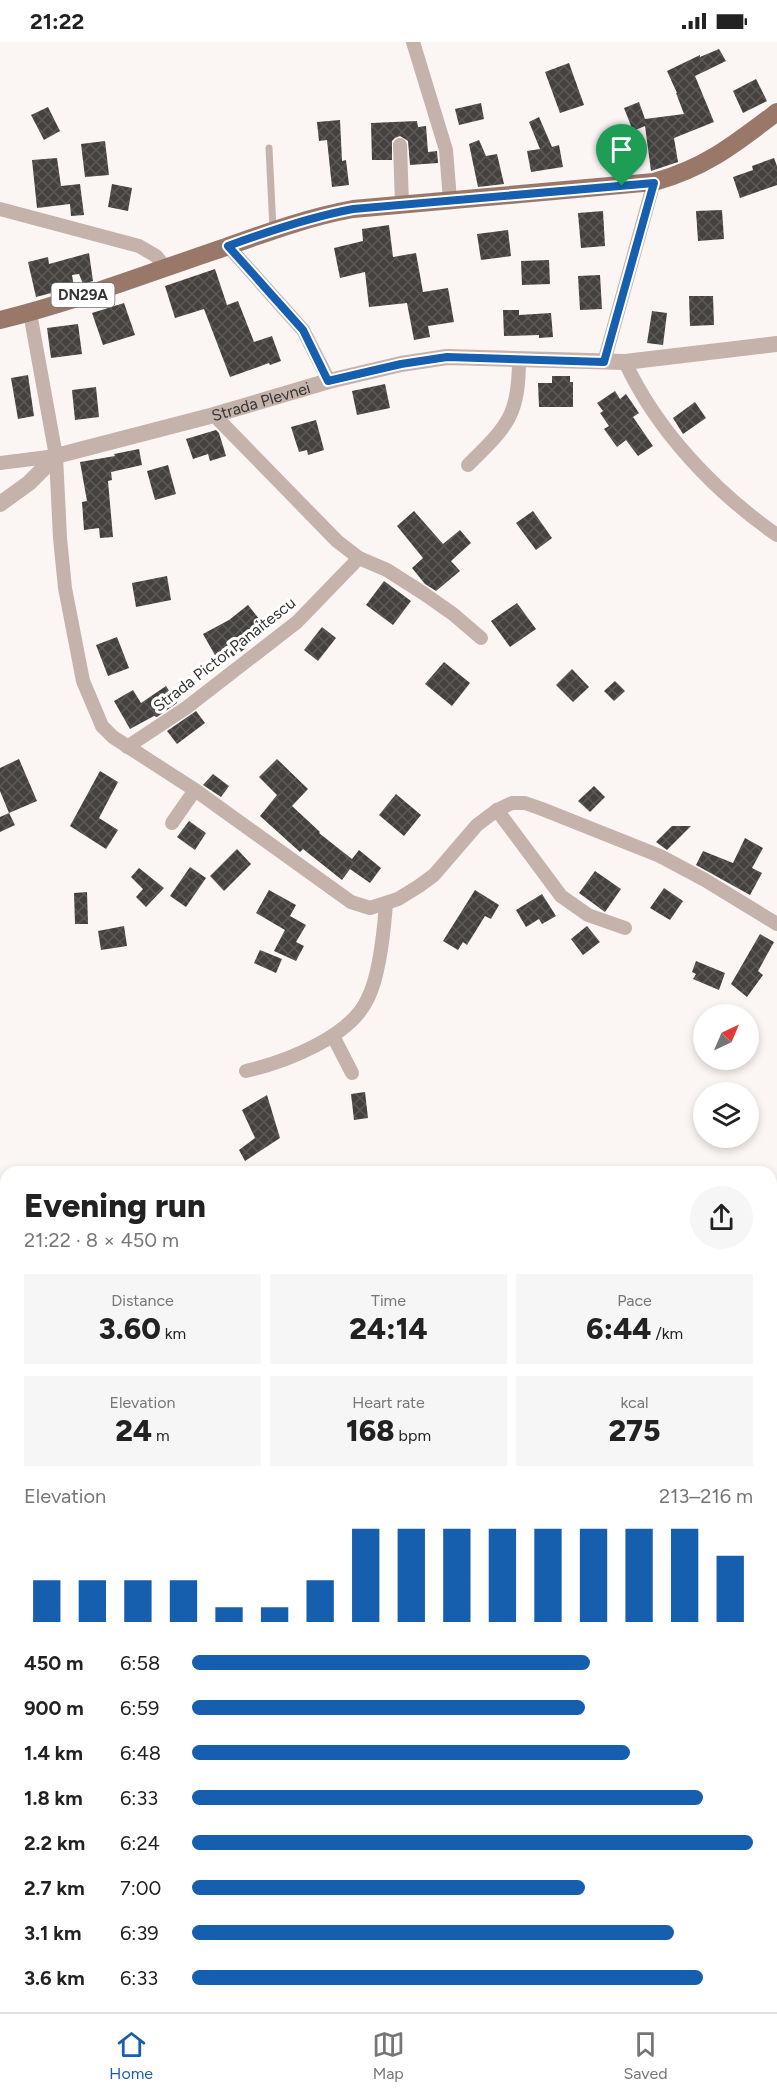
<!DOCTYPE html>
<meta charset="utf-8">
<style>
body{margin:0;font-family:Figtree,sans-serif;background:#f6f6f6;color:#222;height:100vh;display:flex;flex-direction:column;font-size:22px;white-space:nowrap}
*{box-sizing:border-box;margin:0}
p{font-size:20px;color:#767676}
.icon{flex:none;width:33px;height:33px;fill:none;stroke:currentColor;stroke-width:2;stroke-linecap:round;stroke-linejoin:round}
.map{position:relative;flex:1;overflow:hidden}
.panel{position:absolute;left:0px;top:1124px;width:777px;height:848px;display:flex;flex-direction:column;background:#fff;border-radius:18px 18px 0 0;box-shadow:0 3px 9px #0003}
.panel>*{flex:none}
.needle{width:39px;rotate:44deg}
.fabs{position:absolute;left:693px;top:962px;display:grid;gap:12px}
.fabs a{display:grid;place-items:center;width:66px;height:66px;border-radius:50%;background:#fff;box-shadow:0 3px 9px #0003;font-size:30px}
.pin{position:absolute;display:grid;place-items:center;width:51px;height:51px;color:#fff;margin:-62px -26px;border-radius:50% 50% 50% 0;rotate:-45deg;box-shadow:0 0 6px #0007}
.pin .icon{rotate:45deg}
.round{display:grid;place-items:center;flex:none;width:63px;height:63px;border-radius:32px;background:#f6f6f6}
.headline{display:flex;align-items:center;justify-content:space-between;height:102px;padding:0 24px}
h1{font-size:33px;font-weight:800;line-height:45px}
.metrics{display:grid;grid-template-columns:repeat(3,1fr);gap:9px;height:102px;padding:6px 24px}
.metrics div{display:grid;align-content:center;border-radius:0px;background:#f6f6f6;text-align:center}
.metrics b{font-size:30px;font-weight:800}
.metrics small{font-size:16px;font-weight:400}
.metrics p{font-size:16px}
.chart{height:168px;padding:12px 24px}
.chart p{display:flex;justify-content:space-between}
.chart svg{width:100%;height:108px;margin-top:6px;stroke:#165fae;stroke-width:6}
ul{padding:0 24px;list-style:none;font-size:20px}
li{display:grid;grid-template-columns:96px 72px 1fr;align-items:center;height:45px}
li i{height:15px;border-radius:8px;background:#165fae}
.status{display:flex;justify-content:space-between;align-items:center;height:42px;padding:0 30px;background:#fff;direction:ltr}
.status svg{height:16px;fill:currentColor}
.tabs{display:flex;justify-content:space-around;align-items:center;height:84px;border-top:2px solid #e0e0e0;background:#fff;font-size:16px;color:#767676}
.tabs a{display:grid;justify-items:center;gap:3px}
.tabs .selected{color:#165fae}
.map>svg:first-child{display:block}
</style>
<div class="status"><b>21:22</b><svg viewBox="0 0 49 12"><path d="M0 12V9h3v3zM5 12V6h3v6zM10 12V3h3v9zM15 12V0h3v12zM26 1h20v11H26zM47 4h2v5h-2z"/></svg></div>
<div class="map">
<svg width="777" height="1970" viewBox="0 0 777 1970">
<defs>
<pattern id="grass-tufts" width="24" height="20" patternUnits="userSpaceOnUse" patternTransform="scale(1.5)"><rect width="24" height="20" fill="#ebd0c4"/><path d="M3 7l-1-3M5 7V3M7 7l1-3M15 17l-1-3M17 17v-4M19 17l1-3" fill="none" stroke="#cab3a9"/></pattern>
<pattern id="building-cross-hatch" width="8" height="8" patternUnits="userSpaceOnUse" patternTransform="scale(1.5)"><rect width="8" height="8" fill="#44413f"/><path d="M0 0l8 8M0 8l8-8" fill="none" stroke="#5d5b59"/></pattern>
</defs>
<rect width="100%" height="100%" fill="#fbf6f4"/>
<polygon fill="url(#grass-tufts)" points="6,1516 6,1965 440,1965 442,1970 0,1970 0,1517"/>
<g fill="url(#building-cross-hatch)">
<polygon points="719,7 726,19 695,34 714,80 674,96 678,120 651,129 645,84 633,89 624,66 639,60 645,77 684,72 676,51 677,51 667,29 700,13 700,15"/>
<polygon points="569,21 584,63 560,71 545,30"/>
<polygon points="756,37 767,59 743,71 733,49"/>
<polygon points="481,61 484,77 459,83 455,67"/>
<polygon points="48,65 60,89 44,98 31,73"/>
<polygon points="539,75 552,105 559,103 563,125 531,130 527,109 540,107 529,80"/>
<polygon points="340,78 342,119 346,118 349,143 332,145 327,98 319,99 317,80"/>
<polygon points="417,79 418,85 426,84 428,110 437,109 438,121 410,123 408,99 400,94 395,96 392,99 392,118 372,118 371,81"/>
<polygon points="479,98 486,114 497,112 504,142 478,145 469,102"/>
<polygon points="105,99 109,133 85,135 81,102"/>
<polygon points="57,116 61,144 80,142 84,173 71,174 70,162 37,166 32,118"/>
<polygon points="774,116 777,124 777,143 740,156 733,135 753,128 752,124"/>
<polygon points="112,142 132,146 128,169 108,165"/>
<polygon points="722,168 724,197 698,199 696,169"/>
<polygon points="603,169 605,204 581,206 578,171"/>
<polygon points="389,183 393,215 416,211 423,250 448,246 454,280 428,284 430,295 414,298 407,261 369,265 365,230 340,236 334,206 363,199 362,187"/>
<polygon points="508,188 511,214 481,218 477,192"/>
<polygon points="89,211 93,239 83,242 79,232 72,233 74,245 36,255 28,220 48,215 49,222"/>
<polygon points="549,218 550,242 522,243 521,219"/>
<polygon points="215,227 227,263 238,259 254,300 272,294 281,319 270,323 269,321 230,335 204,267 175,276 165,244"/>
<polygon points="600,233 602,267 580,268 578,234"/>
<polygon points="689,254 713,254 714,283 690,284"/>
<polygon points="124,261 135,293 103,303 92,271"/>
<polygon points="503,268 519,268 519,273 551,271 553,295 539,296 539,293 504,294"/>
<polygon points="652,269 667,271 663,303 647,301"/>
<polygon points="78,282 82,312 51,316 47,286"/>
<polygon points="28,333 34,374 18,377 11,336"/>
<polygon points="552,334 570,334 570,340 573,340 573,365 539,365 538,341 552,341"/>
<polygon points="385,342 390,366 357,373 352,349"/>
<polygon points="96,345 99,375 75,378 72,348"/>
<polygon points="615,349 620,357 626,352 639,371 633,375 653,404 638,414 626,398 617,405 604,387 609,384 600,371 603,369 597,361"/>
<polygon points="695,360 706,376 683,392 673,376"/>
<polygon points="316,378 324,408 308,413 307,408 299,410 291,385"/>
<polygon points="216,388 219,391 226,414 210,419 208,412 193,417 186,397"/>
<polygon points="139,407 142,423 111,430 112,438 108,439 113,495 100,496 99,486 84,488 82,460 87,459 80,420 115,414 114,412"/>
<polygon points="168,423 176,452 155,458 147,429"/>
<polygon points="414,469 443,502 460,488 471,501 451,519 460,529 436,549 425,542 412,526 423,516 397,484"/>
<polygon points="533,469 552,496 536,508 516,481"/>
<polygon points="167,534 171,558 136,565 132,541"/>
<polygon points="384,539 411,559 393,583 366,563"/>
<polygon points="517,561 536,587 510,605 491,579"/>
<polygon points="248,563 268,588 242,609 220,622 203,592 229,578"/>
<polygon points="322,585 336,596 318,619 304,608"/>
<polygon points="117,595 129,626 108,634 96,603"/>
<polygon points="444,620 470,641 452,664 425,642"/>
<polygon points="572,627 589,645 573,660 556,643"/>
<polygon points="615,639 625,649 614,659 604,649"/>
<polygon points="166,644 177,661 157,675 154,674 130,687 114,659 133,648 141,661"/>
<polygon points="196,669 205,681 177,702 167,689"/>
<polygon points="19,717 37,759 9,771 0,749 0,726"/>
<polygon points="277,717 308,747 292,764 320,790 319,791 352,817 359,808 381,826 370,841 350,827 342,838 303,807 300,810 260,774 277,753 259,735"/>
<polygon points="100,729 118,740 99,776 118,788 106,807 70,784"/>
<polygon points="213,732 229,744 221,755 203,743"/>
<polygon points="594,744 605,755 590,770 578,759"/>
<polygon points="396,752 421,773 404,794 379,773"/>
<polygon points="9,771 15,783 0,790 0,775"/>
<polygon points="189,779 206,791 195,808 177,795"/>
<polygon points="672,784 691,784 667,808 656,800"/>
<polygon points="745,796 763,806 752,826 762,831 750,853 696,823 703,809 733,821"/>
<polygon points="237,807 251,822 224,849 210,834"/>
<polygon points="190,825 206,836 186,865 170,854"/>
<polygon points="139,826 164,846 146,865 136,855 143,847 131,835"/>
<polygon points="595,829 621,847 605,870 579,851"/>
<polygon points="664,846 683,859 670,878 650,866"/>
<polygon points="269,848 296,863 290,874 306,883 296,900 304,904 296,919 274,909 285,888 256,871"/>
<polygon points="475,848 499,863 491,877 485,874 467,903 463,900 458,908 443,899"/>
<polygon points="87,850 88,882 75,882 74,851"/>
<polygon points="542,852 556,874 542,882 539,877 526,885 516,868"/>
<polygon points="124,884 127,904 101,908 98,889"/>
<polygon points="587,884 600,900 583,913 571,897"/>
<polygon points="760,892 774,900 758,929 763,933 747,955 731,942"/>
<polygon points="260,908 282,917 276,931 254,921"/>
<polygon points="696,919 725,931 719,948 693,937 696,932 692,930"/>
<polygon points="365,1050 368,1076 354,1078 351,1052"/>
<polygon points="267,1053 280,1096 245,1119 239,1108 255,1096 242,1068"/>
</g>
<g fill="none" stroke-linecap="round" stroke-linejoin="round">
<g stroke="#bfbbb9" stroke-width="3" stroke-dasharray="1.5 4.5" stroke-linecap="butt">
<polyline points="771,1567 777,1566"/>
<polyline points="428,1965 429,1970"/>
<polyline points="388,1970 396,1965"/>
</g>
<polyline stroke="#c5b2aa" stroke-width="7" points="269,106 273,187"/>
<g stroke="#c5b2aa" stroke-width="14">
<polyline points="413,0 446,108 450,158"/>
<polyline points="400,103 402,162"/>
<polyline points="0,167 139,204 156,214 165,225"/>
<polyline points="228,204 303,288 329,339"/>
<polyline points="30,271 56,414 60,496 65,546 83,639 102,684 113,695 195,748 351,860 370,866 398,857 419,844 434,833 477,783 497,768 512,761 525,761 542,767 660,814 705,838 777,882"/>
<polyline points="604,320 654,140"/>
<path d="M625,320C657,389 715,450 777,493"/>
<polyline points="214,373 337,499 359,516 387,528 423,551 453,572 481,596"/>
<polyline points="0,421 56,414"/>
<path d="M468,423C507,384 519,375 519,317"/>
<polyline points="127,705 186,666 297,580 359,516"/>
<polyline points="497,768 561,854 588,873 625,886"/>
<polyline points="172,781 195,748"/>
<polyline points="333,994 352,1031"/>
<path d="M246,1029C285,1020 351,995 368,956C380,932 384,888 386,862"/>
<polyline points="771,1407 777,1412"/>
</g>
<path stroke="#c5b2aa" stroke-width="16" id="s1" d="M0,462L29,441L56,414L214,373L329,339L401,322L447,315L625,320L777,302"/>
<path stroke="#997869" stroke-width="18" d="M0,278C77,259 151,230 226,205C268,190 309,175 353,167L654,140C705,126 735,102 777,70"/>
</g>
<g fill="none" stroke-linecap="round" stroke-linejoin="round">
<defs>
<path id="route" d="M654,141L604,320L447,315L401,322L328,339L303,288L228,204C269,189 310,175 353,167Z"/>
</defs>
<use href="#route" stroke="#fff" stroke-width="12"/>
<use href="#route" stroke="#165fae" stroke-width="8"/>
</g>
<g text-anchor="middle" stroke-width="6" stroke-linejoin="round" paint-order="stroke">
<rect fill="#fff" stroke="#727271" stroke-width="1.5" x="51.5" y="241" width="63" height="24" rx="4.5"/>
<g font-size="15" font-weight="bold" fill="#363534">
<text x="83" y="258">DN29A</text>
</g>
<g font-size="16" fill="#363534" stroke="#fff">
<text dy="6" stroke="none"><textPath href="#s1" startOffset="286">Strada Plevnei</textPath></text>
<text transform="translate(224 612) rotate(-38)" y="6">Strada Pictor Panaitescu</text>
</g>
</g>
</svg>
<div class="fabs">
<a><svg class="needle" viewBox="-14 -14 28 28"><path d="M0-13l5 13h-10z" fill="#e53935"/><path d="M0 13l5-13h-10z" fill="#767676"/></svg></a>
<a><svg class="icon" aria-label="layers" viewBox="0 0 24 24"><path d="M12 4l9 5-9 5-9-5zM3 14l9 5 9-5"/></svg></a>
</div>
<div class="pin" style="left:622px;top:144px;background:#1e9e55"><svg class="icon" aria-label="arrive" viewBox="0 0 24 24"><path d="M6 21V4h12l-3 4 3 4H6"/></svg></div>
<section class="panel">
<div class="headline"><div><h1>Evening run</h1><p>21:22 · 8 × 450 m</p></div><a class="round"><svg class="icon" aria-label="share" viewBox="0 0 24 24"><path d="M12 15V3M7 8l5-5 5 5M5 13v7h14v-7"/></svg></a></div>
<div class="metrics">
<div><p>Distance</p><b>3.60<small> km</small></b></div>
<div><p>Time</p><b>24:14</b></div>
<div><p>Pace</p><b>6:44<small> /km</small></b></div>
</div>
<div class="metrics">
<div><p>Elevation</p><b>24<small> m</small></b></div>
<div><p>Heart rate</p><b>168<small> bpm</small></b></div>
<div><p>kcal</p><b>275</b></div>
</div>
<div class="chart"><p><span>Elevation</span>213–216 m</p>
<svg viewBox="0 0 160 44" preserveAspectRatio="none"><path d="M5 44V27M15 44V27M25 44V27M35 44V27M45 44V38M55 44V38M65 44V27M75 44V6M85 44V6M95 44V6M105 44V6M115 44V6M125 44V6M135 44V6M145 44V6M155 44V17"/></svg>
</div>
<ul>
<li><b>450 m</b>6:58<i style="width:71%"></i></li>
<li><b>900 m</b>6:59<i style="width:70%"></i></li>
<li><b>1.4 km</b>6:48<i style="width:78%"></i></li>
<li><b>1.8 km</b>6:33<i style="width:91%"></i></li>
<li><b>2.2 km</b>6:24<i style="width:100%"></i></li>
<li><b>2.7 km</b>7:00<i style="width:70%"></i></li>
<li><b>3.1 km</b>6:39<i style="width:86%"></i></li>
<li><b>3.6 km</b>6:33<i style="width:91%"></i></li>
</ul>
</section>
</div>
<nav class="tabs">
<a class="selected"><svg class="icon" aria-label="home" viewBox="0 0 24 24"><path d="M3 11l9-7 9 7M6 9v11h12V9"/></svg>Home</a>
<a><svg class="icon" aria-label="map" viewBox="0 0 24 24"><path d="M3 6l6-2 6 2 6-2v14l-6 2-6-2-6 2zM9 4v14M15 6v14"/></svg>Map</a>
<a><svg class="icon" aria-label="saved" viewBox="0 0 24 24"><path d="M7 4h10v16l-5-4-5 4z"/></svg>Saved</a>
</nav>
